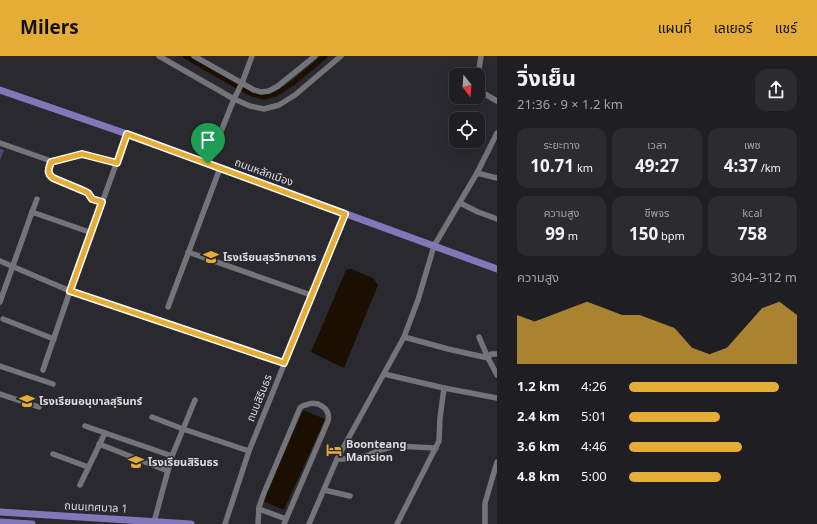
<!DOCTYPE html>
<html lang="th">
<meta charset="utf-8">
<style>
body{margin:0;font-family:Georgia,"Noto Sans Thai",serif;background:#2c2c30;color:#f1f3f6;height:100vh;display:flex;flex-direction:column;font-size:15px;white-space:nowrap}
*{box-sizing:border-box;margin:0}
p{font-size:13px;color:#a1a2a6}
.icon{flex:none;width:22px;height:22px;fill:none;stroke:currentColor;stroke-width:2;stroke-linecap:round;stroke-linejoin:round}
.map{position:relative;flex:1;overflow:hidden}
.details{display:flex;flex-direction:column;background:#1f1f23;width:320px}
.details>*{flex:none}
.needle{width:26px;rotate:163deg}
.controls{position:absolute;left:449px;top:12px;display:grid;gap:8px}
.controls a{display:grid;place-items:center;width:36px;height:36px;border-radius:8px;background:#1f1f23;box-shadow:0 4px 16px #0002,0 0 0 1px #3c3d41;font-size:20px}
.pin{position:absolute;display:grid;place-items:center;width:34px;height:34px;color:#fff;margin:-41px -17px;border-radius:50% 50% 50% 0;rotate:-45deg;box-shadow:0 0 4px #0007}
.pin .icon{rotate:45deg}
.round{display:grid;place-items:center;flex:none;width:42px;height:42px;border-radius:12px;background:#2c2c30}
.head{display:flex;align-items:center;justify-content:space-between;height:68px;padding:0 20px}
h1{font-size:22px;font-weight:700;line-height:30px}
.metrics{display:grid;grid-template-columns:repeat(3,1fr);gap:6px;height:68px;padding:4px 20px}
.metrics div{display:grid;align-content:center;border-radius:10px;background:#2c2c30;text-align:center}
.metrics b{font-size:17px;font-weight:700}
.metrics small{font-size:11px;font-weight:400}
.metrics p{font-size:11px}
.chart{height:112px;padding:8px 20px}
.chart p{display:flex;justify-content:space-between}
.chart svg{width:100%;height:72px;margin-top:4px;fill:#e6ad36;opacity:.7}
ul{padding:0 20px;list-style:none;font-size:13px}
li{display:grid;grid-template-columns:64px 48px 1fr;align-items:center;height:30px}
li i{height:10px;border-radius:5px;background:#e6ad36}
header{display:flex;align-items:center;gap:24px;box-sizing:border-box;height:56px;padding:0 20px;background:#e6ad36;color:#111}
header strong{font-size:19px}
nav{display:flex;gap:22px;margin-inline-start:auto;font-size:14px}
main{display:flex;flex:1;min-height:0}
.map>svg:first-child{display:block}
</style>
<header>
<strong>Milers</strong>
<nav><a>แผนที่</a><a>เลเยอร์</a><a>แชร์</a></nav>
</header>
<main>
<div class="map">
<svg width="497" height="468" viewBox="0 0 497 468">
<rect width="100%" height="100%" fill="#29292f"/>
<g fill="#1a0f00">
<polygon points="351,213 373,222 378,229 344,312 311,296 346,214"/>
<polygon points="303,354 325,363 284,454 263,445"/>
</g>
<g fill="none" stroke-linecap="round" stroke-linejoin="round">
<polyline stroke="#1a0f00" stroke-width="5" points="185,0 237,30 252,38 264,41 276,38 293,27 325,0"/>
</g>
<polygon fill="#504b76" points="0,93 4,94 0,104"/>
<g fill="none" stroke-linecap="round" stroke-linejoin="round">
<g stroke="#73737a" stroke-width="5.5">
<polyline points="159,0 234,43 250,50 264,53 279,49 295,39 341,0"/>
<polyline points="194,0 254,34 261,36 269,35 278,30 315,0"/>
<polyline points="478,20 481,0"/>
<polyline points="478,34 497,45"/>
<polyline points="0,87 51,105 82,98 117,107"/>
<path d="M51,105C49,112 46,117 53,122L84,135L88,137L93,144L102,146"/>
<polyline points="208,108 234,43 242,27 252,0"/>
<polyline points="477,117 497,122"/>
<polyline points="460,147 478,156 497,163"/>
<polyline points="32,156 92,177"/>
<polyline points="188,196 311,239"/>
<polyline points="0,205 70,235 284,307"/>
<polyline points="0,246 32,156 37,143"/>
<polyline points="168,251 220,112"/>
<polyline points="3,263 54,283"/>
<polyline points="404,281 448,293 488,302 491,298 497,298"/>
<polyline points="479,281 488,302 497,319"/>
<polyline points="0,310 53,328"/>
<polyline points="43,314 70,235 127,78"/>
<polyline points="384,318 444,332 497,342"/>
<polyline points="0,338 39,351"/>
<polyline points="152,361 183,373 249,395"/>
<polyline points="85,370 172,400"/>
<polyline points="99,388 168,415"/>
<polyline points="53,398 88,411"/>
<polyline points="337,403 352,403 366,400 380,394 395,390 436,392"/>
<polyline points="80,429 105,377"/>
<polyline points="324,434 350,440"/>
<polyline points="259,453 286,463"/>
<polyline points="154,466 172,400 195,344"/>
<polyline points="225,468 249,395 345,158"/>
<path d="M258,468L259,451L264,437L300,352C301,351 304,349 306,349C317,344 331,352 328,365L284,468"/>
<polyline points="309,468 337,403 404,281 418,244 434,190 477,117 497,77"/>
<polyline points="397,468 439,385 440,362 444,332"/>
<polyline points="485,468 485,447 497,406"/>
</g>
<g stroke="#8078b8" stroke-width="7">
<polyline points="0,34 127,78 497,213"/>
<polyline points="0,456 191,468"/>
<polyline points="0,466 32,468"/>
</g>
</g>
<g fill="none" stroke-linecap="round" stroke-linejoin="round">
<defs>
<path id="route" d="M127,78L345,158L284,307L70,235L102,146L92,143L88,137L84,135L53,122C46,117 49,112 51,106L82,98L117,107Z"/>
</defs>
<use href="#route" stroke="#fff" stroke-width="8"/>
<use href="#route" stroke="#e6ad36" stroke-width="5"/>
</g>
<defs>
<symbol id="school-bare" viewBox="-9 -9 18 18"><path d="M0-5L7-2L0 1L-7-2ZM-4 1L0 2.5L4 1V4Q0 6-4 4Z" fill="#e6ad36" stroke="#29292f" stroke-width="2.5" paint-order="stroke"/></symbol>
<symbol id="hotel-bare" viewBox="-9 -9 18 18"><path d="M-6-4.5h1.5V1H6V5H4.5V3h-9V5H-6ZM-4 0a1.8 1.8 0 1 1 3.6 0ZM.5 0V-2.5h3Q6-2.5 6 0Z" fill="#e6ad36" stroke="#29292f" stroke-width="2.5" paint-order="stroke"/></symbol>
</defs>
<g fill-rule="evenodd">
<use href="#school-bare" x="200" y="190" width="22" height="22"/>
<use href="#school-bare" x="16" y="334" width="22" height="22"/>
<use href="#hotel-bare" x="323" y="383" width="22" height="22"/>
<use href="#school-bare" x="125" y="395" width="22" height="22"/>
</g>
<g text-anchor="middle" stroke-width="3" stroke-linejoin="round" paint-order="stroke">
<g font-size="11" fill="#dddce0" stroke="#29292f">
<text transform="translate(264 116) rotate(20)" y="4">ถนนหลักเมือง</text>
<text transform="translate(259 342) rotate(-68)" y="4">ถนนสิรินธร</text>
<text transform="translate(96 451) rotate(3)" y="4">ถนนเทศบาล 1</text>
</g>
<g font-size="11" font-weight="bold" fill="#dddce0" stroke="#29292f" text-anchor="start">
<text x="223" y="205">โรงเรียนสุรวิทยาคาร</text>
<text x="39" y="349">โรงเรียนอนุบาลสุรินทร์</text>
<text x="346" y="392">Boonteang<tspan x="346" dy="13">Mansion</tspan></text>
<text x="148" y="410">โรงเรียนสิรินธร</text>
</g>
</g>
</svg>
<div class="controls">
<a><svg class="needle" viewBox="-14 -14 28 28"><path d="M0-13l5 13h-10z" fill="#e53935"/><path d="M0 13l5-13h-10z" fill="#a1a2a6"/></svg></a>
<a><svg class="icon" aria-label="locate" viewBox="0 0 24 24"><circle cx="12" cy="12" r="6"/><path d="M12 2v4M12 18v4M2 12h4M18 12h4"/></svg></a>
</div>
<div class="pin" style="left:208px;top:108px;background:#1e9e55"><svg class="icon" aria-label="arrive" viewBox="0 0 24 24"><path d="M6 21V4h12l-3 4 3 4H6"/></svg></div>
</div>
<section class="details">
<div class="head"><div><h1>วิ่งเย็น</h1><p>21:36 · 9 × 1.2 km</p></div><a class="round"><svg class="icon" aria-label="share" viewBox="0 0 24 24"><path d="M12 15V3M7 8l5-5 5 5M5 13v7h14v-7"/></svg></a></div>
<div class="metrics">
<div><p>ระยะทาง</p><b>10.71<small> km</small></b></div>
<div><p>เวลา</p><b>49:27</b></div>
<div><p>เพซ</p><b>4:37<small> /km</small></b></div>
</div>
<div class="metrics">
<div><p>ความสูง</p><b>99<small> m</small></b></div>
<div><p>ชีพจร</p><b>150<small> bpm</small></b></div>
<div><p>kcal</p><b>758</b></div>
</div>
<div class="chart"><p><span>ความสูง</span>304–312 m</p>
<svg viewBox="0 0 160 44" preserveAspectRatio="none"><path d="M0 44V14L10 18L20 14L30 10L40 6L50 10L60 14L70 14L80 18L90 22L100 34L110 38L120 34L130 22L140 10L150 6L160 14V44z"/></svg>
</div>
<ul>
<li><b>1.2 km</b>4:26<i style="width:89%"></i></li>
<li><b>2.4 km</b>5:01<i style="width:54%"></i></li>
<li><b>3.6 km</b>4:46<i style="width:67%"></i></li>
<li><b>4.8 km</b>5:00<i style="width:55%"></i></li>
</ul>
</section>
</main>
